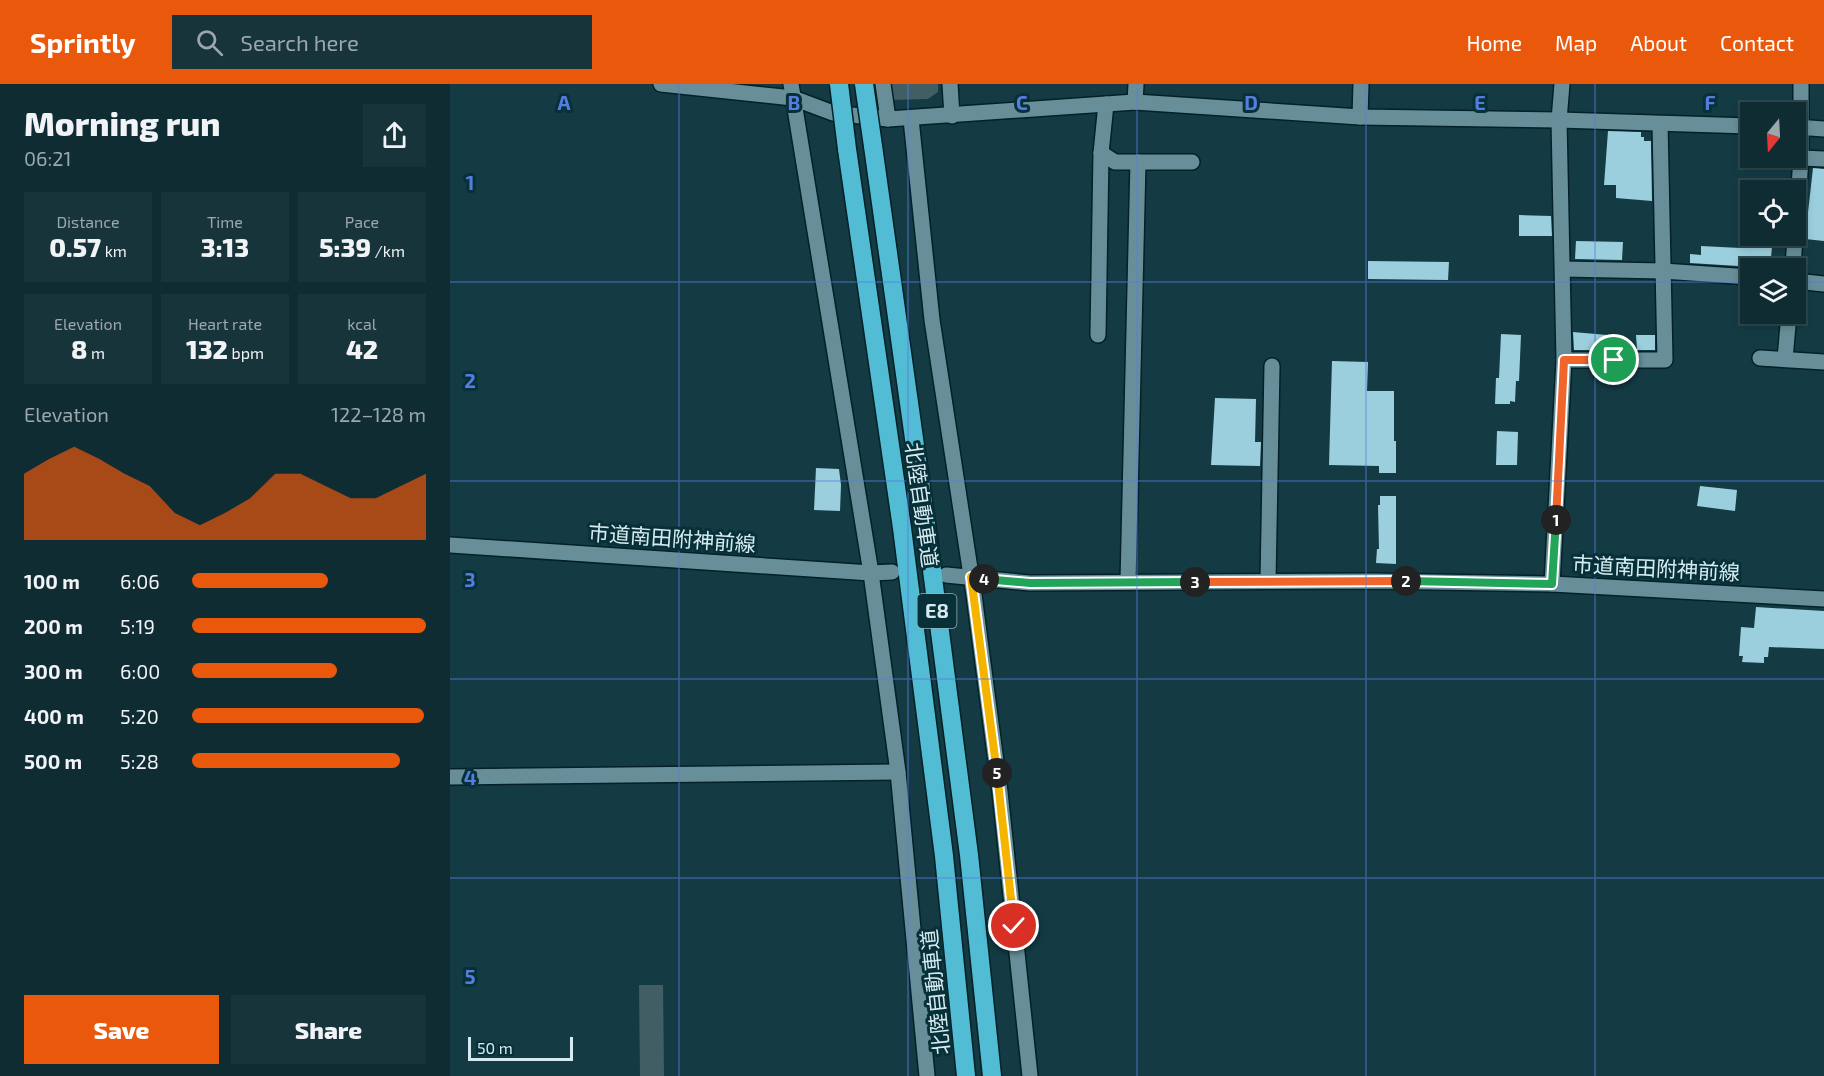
<!DOCTYPE html>
<meta charset="utf-8">
<style>
body{margin:0;font-family:"Exo 2","Noto Sans JP",sans-serif;background:#18343b;color:#f1f3f6;height:100vh;display:flex;flex-direction:column;font-size:22px;white-space:nowrap}
*{box-sizing:border-box;margin:0}
p{font-size:20px;color:#9ba7ac}
.icon{flex:none;width:33px;height:33px;fill:none;stroke:currentColor;stroke-width:2;stroke-linecap:round;stroke-linejoin:round}
.map{position:relative;flex:1;overflow:hidden}
.sheet{display:flex;flex-direction:column;background:#0f2c33;width:450px}
.sheet>*{flex:none}
.needle{width:39px;rotate:198deg}
.controls{position:absolute;left:1290px;top:18px;display:grid;gap:12px}
.controls a{display:grid;place-items:center;width:66px;height:66px;border-radius:0px;background:#0f2c33;box-shadow:0 3px 9px #0003,0 0 0 2px #2f484e;font-size:30px}
.scale{position:absolute;left:18px;bottom:15px;width:105px;box-sizing:border-box;padding-left:6px;border:3px solid #d6ebf0;border-top:0;font-size:16px;line-height:21px;white-space:nowrap;color:#d6ebf0;-webkit-text-stroke:4px #073039;paint-order:stroke}
.pin{position:absolute;display:grid;place-items:center;width:51px;height:51px;color:#fff;margin:-26px;border:3px solid #fff;border-radius:50%;box-shadow:0 2px 6px #0007}
.km{position:absolute;width:30px;height:30px;margin:-15px;border-radius:50%;background:#222;color:#fff;font-size:16px;line-height:30px;text-align:center}
.round{display:grid;place-items:center;flex:none;width:63px;height:63px;border-radius:0px;background:#18343b}
.head{display:flex;align-items:center;justify-content:space-between;height:102px;padding:0 24px}
h1{font-size:33px;font-weight:800;line-height:45px}
.stats{display:grid;grid-template-columns:repeat(3,1fr);gap:9px;height:102px;padding:6px 24px}
.stats div{display:grid;align-content:center;border-radius:0px;background:#18343b;text-align:center}
.stats b{font-size:26px;font-weight:800}
.stats small{font-size:16px;font-weight:400}
.stats p{font-size:16px}
.chart{height:168px;padding:12px 24px}
.chart p{display:flex;justify-content:space-between}
.chart svg{width:100%;height:108px;margin-top:6px;fill:#ea580c;opacity:.7}
.action{display:flex;gap:12px;margin-top:auto;padding:12px 24px}
.action a{flex:1;height:69px;border-radius:0px;background:#ea580c;color:#fff;font-size:24px;font-weight:800;line-height:69px;text-align:center}
.action a+a{background:#18343b;color:#f1f3f6}
ul{padding:0 24px;list-style:none;font-size:20px}
li{display:grid;grid-template-columns:96px 72px 1fr;align-items:center;height:45px}
li i{height:15px;border-radius:8px;background:#ea580c}
header{display:flex;align-items:center;gap:36px;box-sizing:border-box;height:84px;padding:0 30px;background:#ea580c;color:#fff}
header strong{font-size:28px}
nav{display:flex;gap:33px;margin-inline-start:auto;font-size:21px}
.search{width:420px;height:54px;background:#18343b;display:flex;align-items:center;gap:15px;box-sizing:border-box;padding:0 21px;border-radius:0px;color:#9ba7ac;font-size:22px}
main{display:flex;flex:1;min-height:0}
.map>svg:first-child{display:block}
</style>
<header>
<strong>Sprintly</strong>
<div class="search"><svg class="icon" aria-label="search" viewBox="0 0 24 24"><circle cx="10" cy="10" r="6"/><path d="M15 15l6 6"/></svg>Search here</div>
<nav><a>Home</a><a>Map</a><a>About</a><a>Contact</a></nav>
</header>
<main>
<section class="sheet">
<div class="head"><div><h1>Morning run</h1><p>06:21</p></div><a class="round"><svg class="icon" aria-label="share" viewBox="0 0 24 24"><path d="M12 15V3M7 8l5-5 5 5M5 13v7h14v-7"/></svg></a></div>
<div class="stats">
<div><p>Distance</p><b>0.57<small> km</small></b></div>
<div><p>Time</p><b>3:13</b></div>
<div><p>Pace</p><b>5:39<small> /km</small></b></div>
</div>
<div class="stats">
<div><p>Elevation</p><b>8<small> m</small></b></div>
<div><p>Heart rate</p><b>132<small> bpm</small></b></div>
<div><p>kcal</p><b>42</b></div>
</div>
<div class="chart"><p><span>Elevation</span>122–128 m</p>
<svg viewBox="0 0 160 44" preserveAspectRatio="none"><path d="M0 44V17L10 11L20 6L30 11L40 17L50 22L60 33L70 38L80 33L90 27L100 17L110 17L120 22L130 27L140 27L150 22L160 17V44z"/></svg>
</div>
<ul>
<li><b>100 m</b>6:06<i style="width:58%"></i></li>
<li><b>200 m</b>5:19<i style="width:100%"></i></li>
<li><b>300 m</b>6:00<i style="width:62%"></i></li>
<li><b>400 m</b>5:20<i style="width:99%"></i></li>
<li><b>500 m</b>5:28<i style="width:89%"></i></li>
</ul>
<div class="action"><a>Save</a><a>Share</a></div>
</section>
<div class="map">
<svg width="1374" height="992" viewBox="0 0 1374 992">
<rect width="100%" height="100%" fill="#143b44"/>
<g fill="#425e65">
<polygon points="438,0 488,0 488,8 478,15 439,16"/>
<polygon points="189,901 213,901 214,992 190,992"/>
</g>
<g fill="#9bcfdd">
<polygon points="1158,47 1191,48 1191,53 1194,53 1194,57 1201,57 1202,117 1166,114 1166,101 1154,101"/>
<polygon points="1363,84 1374,85 1374,157 1355,155"/>
<polygon points="1069,131 1101,132 1102,152 1069,152"/>
<polygon points="1292,152 1323,152 1320,184 1240,179 1240,170 1251,171 1251,162 1290,164"/>
<polygon points="1126,157 1173,158 1172,176 1125,175"/>
<polygon points="918,177 999,178 998,196 918,195"/>
<polygon points="1123,248 1157,251 1156,266 1124,266"/>
<polygon points="1051,250 1071,251 1069,297 1066,297 1065,318 1060,317 1060,320 1045,320 1046,294 1049,294"/>
<polygon points="1186,251 1205,251 1205,266 1187,266"/>
<polygon points="882,277 918,278 917,307 944,307 944,357 946,357 946,389 929,389 929,382 879,381"/>
<polygon points="765,314 806,315 805,358 811,358 810,382 761,381"/>
<polygon points="1047,347 1068,348 1067,381 1046,381"/>
<polygon points="366,384 389,385 391,401 390,427 364,426"/>
<polygon points="1250,402 1287,406 1285,427 1247,422"/>
<polygon points="930,412 946,412 946,480 926,479 927,465 929,465 928,421 930,421"/>
<polygon points="1306,523 1374,527 1374,565 1319,563 1318,573 1314,573 1314,579 1292,578 1293,572 1289,572 1291,543 1304,544"/>
</g>
<g fill="none" stroke-linecap="round" stroke-linejoin="round">
<defs>
<g id="minor">
<polyline points="211,0 343,14 383,29 438,35 685,18 910,33 1109,36 1300,42"/>
<polyline points="341,0 421,489 448,688 477,992"/>
<polyline points="433,0 438,35"/>
<polyline points="500,0 502,32"/>
<polyline points="685,18 686,0"/>
<polyline points="910,33 911,0"/>
<polyline points="461,35 482,236 524,511 550,708 580,992"/>
<polyline points="1346,43 1374,45"/>
<polyline points="651,69 665,78 742,78"/>
<polyline points="1351,74 1374,75"/>
<polyline points="1346,146 1351,74 1351,0"/>
<polyline points="1343,184 1345,152"/>
<polyline points="1113,185 1213,187 1300,193"/>
<polyline points="1346,197 1374,200"/>
<polyline points="648,251 651,69 656,20"/>
<polyline points="1310,274 1374,278"/>
<polyline points="1335,275 1339,230"/>
<polyline points="1114,276 1215,276 1210,40"/>
<polyline points="0,461 421,489 442,488"/>
<polyline points="496,491 580,499 922,497 1102,500 1374,515"/>
<polyline points="818,497 822,282"/>
<polyline points="678,498 688,78"/>
<polyline points="1102,500 1114,276 1109,36 1112,0"/>
<polyline points="0,693 448,688"/>
</g>
<g id="highway">
<polyline points="423,62 476,440 519,771 542,992"/>
<polyline points="397,65 452,444 494,772 516,992"/>
</g>
</defs>
<use href="#minor" stroke="#032127" stroke-width="18"/>
<use href="#highway" stroke="#032127" stroke-width="21"/>
<use href="#minor" stroke="#688f99" stroke-width="15"/>
<use href="#highway" stroke="#53bcd5" stroke-width="18"/>
<defs>
<g id="highway-bridge">
<polyline points="389,0 397,65"/>
<polyline points="414,0 423,62"/>
</g>
</defs>
<use href="#highway-bridge" stroke="#032127" stroke-width="21" stroke-linecap="butt"/>
<use href="#highway-bridge" stroke="#53bcd5" stroke-width="18"/>
</g>
<g fill="none" stroke-linecap="round" stroke-linejoin="round">
<defs>
<polyline id="split-1" points="1106,436 1114,276 1164,276"/>
<polyline id="split-2" points="956,497 1102,500 1106,436"/>
<polyline id="split-3" points="745,498 956,497"/>
<polyline id="split-4" points="534,495 580,499 745,498"/>
<polyline id="split-5" points="534,495 521,493 547,689"/>
<polyline id="split-6" points="547,689 564,842"/>
</defs>
<use href="#split-1" stroke="#fff" stroke-width="12"/>
<use href="#split-2" stroke="#fff" stroke-width="12"/>
<use href="#split-3" stroke="#fff" stroke-width="12"/>
<use href="#split-4" stroke="#fff" stroke-width="12"/>
<use href="#split-5" stroke="#fff" stroke-width="12"/>
<use href="#split-6" stroke="#fff" stroke-width="12"/>
<use href="#split-1" stroke="#f0652b" stroke-width="8"/>
<use href="#split-2" stroke="#22a559" stroke-width="8"/>
<use href="#split-3" stroke="#f0652b" stroke-width="8"/>
<use href="#split-4" stroke="#22a559" stroke-width="8"/>
<use href="#split-5" stroke="#f5b400" stroke-width="8"/>
<use href="#split-6" stroke="#f5b400" stroke-width="8"/>
</g>
<path fill="none" stroke="#547ddf" stroke-width="1.5" stroke-opacity="0.55" d="M229,0V992M458,0V992M687,0V992M916,0V992M1145,0V992M0,198H1300M1346,198H1374M0,397H1374M0,595H1374M0,794H1374"/>
<g text-anchor="middle" stroke-width="6" stroke-linejoin="round" paint-order="stroke">
<rect fill="#073039" stroke="#98b3b9" stroke-width="1.5" x="467.5" y="510" width="39" height="34" rx="4.5"/>
<g font-size="20" font-weight="bold" fill="#d6ebf0">
<text x="487" y="534">E8</text>
</g>
<g font-size="21" fill="#d6ebf0" stroke="#073039">
<text transform="translate(471 421) rotate(82)" y="7">北陸自動車道</text>
<text transform="translate(222 455) rotate(4)" y="7">市道南田附神前線</text>
<text transform="translate(1206 485) rotate(3)" y="7">市道南田附神前線</text>
<text transform="translate(486 908) rotate(-96)" y="7">北陸自動車道</text>
</g>
</g>
<g font-size="20" text-anchor="middle" font-weight="bold" fill="#547ddf" stroke="#073039" stroke-width="6" stroke-linejoin="round" paint-order="stroke">
<text x="114" y="26">A</text>
<text x="344" y="26">B</text>
<text x="572" y="26">C</text>
<text x="801" y="26">D</text>
<text x="1030" y="26">E</text>
<text x="1260" y="26">F</text>
<text x="20" y="106">1</text>
<text x="20" y="304">2</text>
<text x="20" y="503">3</text>
<text x="20" y="701">4</text>
<text x="20" y="900">5</text>
</g>
</svg>
<div class="controls">
<a><svg class="needle" viewBox="-14 -14 28 28"><path d="M0-13l5 13h-10z" fill="#e53935"/><path d="M0 13l5-13h-10z" fill="#9ba7ac"/></svg></a>
<a><svg class="icon" aria-label="locate" viewBox="0 0 24 24"><circle cx="12" cy="12" r="6"/><path d="M12 2v4M12 18v4M2 12h4M18 12h4"/></svg></a>
<a><svg class="icon" aria-label="layers" viewBox="0 0 24 24"><path d="M12 4l9 5-9 5-9-5zM3 14l9 5 9-5"/></svg></a>
</div>
<div class="scale">50 m</div>
<div class="pin" style="left:1164px;top:276px;background:#1e9e55"><svg class="icon" aria-label="arrive" viewBox="0 0 24 24"><path d="M6 21V4h12l-3 4 3 4H6"/></svg></div>
<div class="pin" style="left:564px;top:842px;background:#d93025"><svg class="icon" aria-label="check" viewBox="0 0 24 24"><path d="M5 12l5 5 9-10"/></svg></div>
<b class="km" style="left:1106px;top:436px">1</b>
<b class="km" style="left:956px;top:497px">2</b>
<b class="km" style="left:745px;top:498px">3</b>
<b class="km" style="left:534px;top:495px">4</b>
<b class="km" style="left:547px;top:689px">5</b>
</div>
</main>
